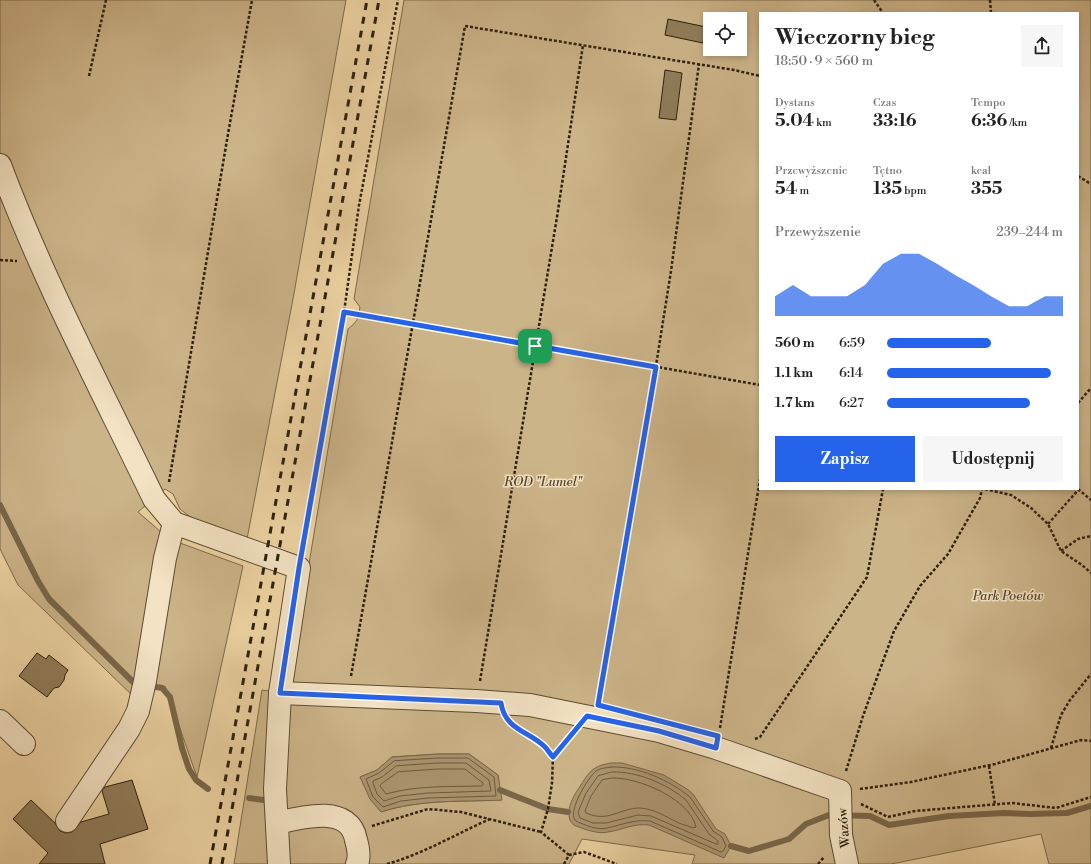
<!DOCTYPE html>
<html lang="pl">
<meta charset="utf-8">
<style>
body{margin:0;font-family:"Libre Bodoni",serif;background:#f6f6f6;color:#222;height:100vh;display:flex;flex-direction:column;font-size:15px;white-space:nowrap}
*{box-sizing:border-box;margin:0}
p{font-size:13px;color:#767676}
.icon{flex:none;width:22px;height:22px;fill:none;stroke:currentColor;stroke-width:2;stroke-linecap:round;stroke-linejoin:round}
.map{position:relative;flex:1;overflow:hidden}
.details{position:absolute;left:759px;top:12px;width:320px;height:478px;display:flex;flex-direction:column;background:#fff;border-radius:0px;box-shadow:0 2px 6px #0003}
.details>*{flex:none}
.controls{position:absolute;left:703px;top:12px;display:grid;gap:8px}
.controls a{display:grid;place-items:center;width:44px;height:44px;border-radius:0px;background:#fff;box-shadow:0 2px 6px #0003;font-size:20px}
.pin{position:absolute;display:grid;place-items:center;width:34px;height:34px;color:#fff;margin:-17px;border-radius:8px;box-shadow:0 2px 6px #0006}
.round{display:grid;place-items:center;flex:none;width:42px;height:42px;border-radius:0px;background:#f6f6f6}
.head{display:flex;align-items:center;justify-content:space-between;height:68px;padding:0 16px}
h1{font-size:22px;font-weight:700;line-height:30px}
.figures{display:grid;grid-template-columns:repeat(3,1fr);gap:6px;height:68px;padding:4px 16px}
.figures div{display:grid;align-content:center}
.figures b{font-size:17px;font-weight:700}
.figures small{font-size:11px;font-weight:400}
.figures p{font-size:11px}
.chart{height:112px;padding:8px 16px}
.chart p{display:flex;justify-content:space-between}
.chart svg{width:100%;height:72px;margin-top:4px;fill:#2563eb;opacity:.7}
.primary-button{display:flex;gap:8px;margin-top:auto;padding:8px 16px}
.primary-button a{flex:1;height:46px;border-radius:0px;background:#2563eb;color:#fff;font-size:16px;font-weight:700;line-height:46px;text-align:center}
.primary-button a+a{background:#f6f6f6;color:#222}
ul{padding:0 16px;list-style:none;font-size:13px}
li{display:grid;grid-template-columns:64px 48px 1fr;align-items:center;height:30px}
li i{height:10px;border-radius:5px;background:#2563eb}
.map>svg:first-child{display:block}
</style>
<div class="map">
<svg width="1091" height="864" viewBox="0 0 1091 864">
<rect width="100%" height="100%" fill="#ecd2a2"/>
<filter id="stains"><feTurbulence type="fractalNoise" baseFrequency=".005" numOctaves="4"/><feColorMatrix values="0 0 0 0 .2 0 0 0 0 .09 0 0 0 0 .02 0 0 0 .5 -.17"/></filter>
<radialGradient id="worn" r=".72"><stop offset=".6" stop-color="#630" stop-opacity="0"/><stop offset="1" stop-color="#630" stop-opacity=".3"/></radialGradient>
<g fill="#ccb489" stroke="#7c6a4b" fill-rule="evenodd">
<polygon points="0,0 346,0 293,299 247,539 193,519 180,509 173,494 165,489 138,512 169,539 243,566 197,777 165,686 135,698 18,585 0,549"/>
<path d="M404,0H1091V864H1049L1041,834L891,864H692L695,855L582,839L569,864H288L286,852V702L348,329C358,321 358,319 360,307L354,299ZM760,13H1078V489H760ZM710,19H740V49H710ZM438,754H469L498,775L501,800C461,802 421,799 381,812L360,777L377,770L392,757Z"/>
<polygon points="262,690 276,692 276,864 234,864"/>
</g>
<g fill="#ab956f" stroke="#796648">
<path d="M438,754H469L498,775L502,800C461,802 421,799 381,812L370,799L360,777L377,770L392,757Z"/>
<path d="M611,763H622L664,775L687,789L693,794L716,829L725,834L731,846L724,858L649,825C634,823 622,830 608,832C600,834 591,831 584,829C580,827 573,826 571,822C565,812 573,796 579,788C589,772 592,766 611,763Z"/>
</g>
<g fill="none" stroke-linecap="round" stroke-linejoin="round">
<g stroke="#6c5a3e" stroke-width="1">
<polygon points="438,758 468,758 494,777 496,796 428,798 401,801 383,807 373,797 366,779 379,773 394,761"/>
<polygon points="438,763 466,763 489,780 491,791 428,793 400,796 384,801 377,794 373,783 373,781 382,777 396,766"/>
<path d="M611,767C638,766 669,780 690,797L713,831L722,837L726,846L723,851L721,852L650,821C634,819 622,825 607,828C599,830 590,827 583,824C580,823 577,822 575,820C568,810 588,778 596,771C600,768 606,768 611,767Z"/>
<path d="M438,769H465L483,783V785L482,786C449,787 418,785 386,794L380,786L381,784L398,772Z"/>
<path d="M612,772C637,771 667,784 686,800L709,834L718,841V844H716L651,816L638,815L606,823H593L580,818L578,812L586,793L598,776Z"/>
<path d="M612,778C638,777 690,799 696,827L693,828C689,826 683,825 679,823C666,817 655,809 640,808C619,808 609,823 586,813L585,811L591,796L602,780Z"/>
</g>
<g stroke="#796648" stroke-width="6">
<polyline points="0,505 38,581 49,599 134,683 162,688 170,697 182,748 189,769 196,780 208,789"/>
<polyline points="500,790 548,809 568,812"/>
<polyline points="249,798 264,800"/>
<polyline points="731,846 749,851 789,839 806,824 829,815 870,816 889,825 949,816 1004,813 1030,814 1067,813 1091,806"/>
</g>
</g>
<g fill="#907d5a" stroke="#2d200d">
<polygon points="668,19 706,27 703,43 665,35"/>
<polygon points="665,70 682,73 676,120 659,118"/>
<polygon points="37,653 46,659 49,655 68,670 65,675 64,680 59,687 54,688 47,697 19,676"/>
<polygon points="132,780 148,829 100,844 105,864 39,864 48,853 13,819 31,800 55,823 60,831 66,833 72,832 81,822 109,814 102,791 105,787"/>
</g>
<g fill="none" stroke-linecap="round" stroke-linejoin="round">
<defs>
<g id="minor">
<path d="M0,165C43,280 101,389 154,499L174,523L299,568L280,693L275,789L279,864"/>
<polyline points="280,693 476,701 530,705 659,731 716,748 840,791 841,835 847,864"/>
<polyline points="0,721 24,744"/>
<polyline points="67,821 129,729 138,711 145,681 165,558 174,523"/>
<path d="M277,823C302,817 350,804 356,840C358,847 360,857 357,864"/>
</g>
</defs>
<use href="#minor" stroke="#5d4c32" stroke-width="24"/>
<g stroke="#2d200d" stroke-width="2.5" stroke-dasharray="3 2" stroke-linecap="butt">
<polyline points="874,0 883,13"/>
<polyline points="990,0 991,13"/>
<polyline points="89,76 106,0"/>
<polyline points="1078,176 1091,184"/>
<polyline points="0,260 17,261"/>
<polyline points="344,312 760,385"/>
<polyline points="1078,403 1091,388"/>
<polyline points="169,482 228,134 252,0"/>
<polyline points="985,489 1011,495 1031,508 1048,524 1061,551 1082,565 1091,573"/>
<polyline points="1078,489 1091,500"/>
<polyline points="1048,524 1079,489"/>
<polyline points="303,547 344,312 359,205 398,0"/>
<polyline points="1061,551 1078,539 1091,536"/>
<polyline points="351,676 465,26 734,70 760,76"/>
<polyline points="480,681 557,217 583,45"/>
<polyline points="600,698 638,479 671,271 699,64"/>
<polyline points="513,725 545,747 553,757"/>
<polyline points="720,728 760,479"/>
<polyline points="755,739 760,737 867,577 883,489"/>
<polyline points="1051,748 1061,715 1070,700 1091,674"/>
<polyline points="989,766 995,805"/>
<polyline points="846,771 863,716 894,631 920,586 948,554 980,498 982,489"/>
<polyline points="860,789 911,782 995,764 1081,740 1091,741"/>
<polyline points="861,804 888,817 915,811 1012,803 1056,808 1091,797"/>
<polyline points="372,826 428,809 461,812 541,832"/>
<polyline points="569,855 541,832 548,809 552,783 553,757 572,735"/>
<path d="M387,864C423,854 456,834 490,819"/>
<polyline points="564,864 569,855 584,852 617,864"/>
<polyline points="818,864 824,857"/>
</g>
<use href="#minor" stroke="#f3e2c3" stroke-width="22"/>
<g stroke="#2d200d" stroke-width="3" stroke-dasharray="7 7" stroke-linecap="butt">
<polyline points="210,864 367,0"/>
<polyline points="222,864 379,0"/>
</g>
</g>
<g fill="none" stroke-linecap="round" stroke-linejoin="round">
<defs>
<path id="route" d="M344,312L656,367L598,705L718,736L716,748L659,731L587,716L553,757C550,754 548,750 545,747C529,731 505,730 501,703L280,693L299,568Z"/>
</defs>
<use href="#route" stroke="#fff" stroke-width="8"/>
<use href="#route" stroke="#2563eb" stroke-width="5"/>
</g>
<g text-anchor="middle" stroke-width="3" stroke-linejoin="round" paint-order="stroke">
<g font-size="13" font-style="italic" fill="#55452c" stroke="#f3e2c3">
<text x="543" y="486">ROD "Lumel"</text>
<text x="1008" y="600">Park Poetów</text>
</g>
<g font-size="13" fill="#2d200d" stroke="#f3e2c3">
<text transform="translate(843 828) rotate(-95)" y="5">Wazów</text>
</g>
</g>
<rect width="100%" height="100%" filter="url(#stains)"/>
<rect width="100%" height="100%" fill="url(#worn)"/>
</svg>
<div class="controls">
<a><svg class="icon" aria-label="locate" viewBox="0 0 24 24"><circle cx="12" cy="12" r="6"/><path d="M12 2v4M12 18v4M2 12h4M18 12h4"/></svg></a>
</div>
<div class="pin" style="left:535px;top:346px;background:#1e9e55"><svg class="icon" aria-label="arrive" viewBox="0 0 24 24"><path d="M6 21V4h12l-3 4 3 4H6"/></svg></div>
<section class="details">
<div class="head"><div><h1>Wieczorny bieg</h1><p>18:50 · 9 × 560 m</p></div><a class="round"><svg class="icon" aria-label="share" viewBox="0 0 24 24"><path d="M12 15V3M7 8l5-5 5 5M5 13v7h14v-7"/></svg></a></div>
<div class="figures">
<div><p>Dystans</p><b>5.04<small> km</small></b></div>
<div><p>Czas</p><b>33:16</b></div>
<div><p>Tempo</p><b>6:36<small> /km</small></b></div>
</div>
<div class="figures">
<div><p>Przewyższenie</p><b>54<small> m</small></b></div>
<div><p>Tętno</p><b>135<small> bpm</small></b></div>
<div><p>kcal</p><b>355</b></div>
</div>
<div class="chart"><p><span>Przewyższenie</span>239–244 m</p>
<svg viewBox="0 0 160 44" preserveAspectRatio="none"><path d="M0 44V32L10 25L20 32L30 32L40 32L50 25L60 12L70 6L80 6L90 12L100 19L110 25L120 32L130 38L140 38L150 32L160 32V44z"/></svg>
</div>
<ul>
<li><b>560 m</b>6:59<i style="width:59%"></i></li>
<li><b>1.1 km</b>6:14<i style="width:93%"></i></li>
<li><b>1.7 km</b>6:27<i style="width:81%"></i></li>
</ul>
<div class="primary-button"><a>Zapisz</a><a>Udostępnij</a></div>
</section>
</div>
